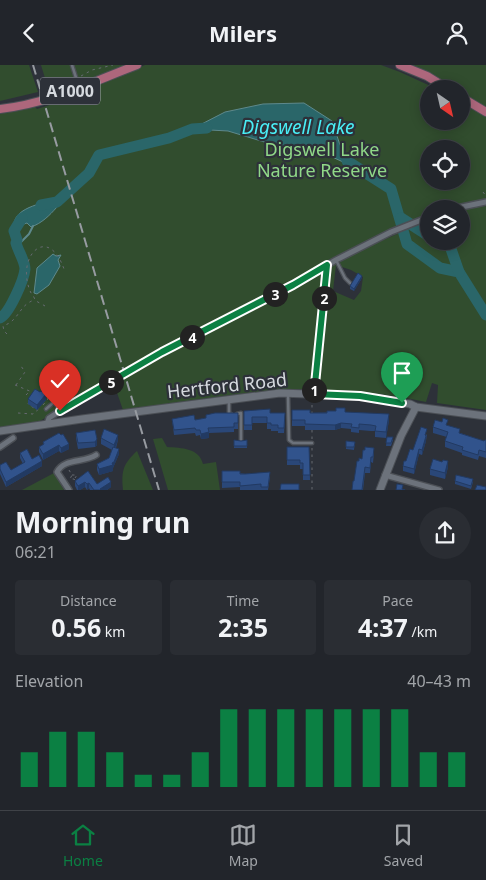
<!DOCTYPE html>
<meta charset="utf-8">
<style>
body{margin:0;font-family:"Noto Sans",sans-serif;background:#2a2d33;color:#f1f3f6;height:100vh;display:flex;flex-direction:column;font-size:19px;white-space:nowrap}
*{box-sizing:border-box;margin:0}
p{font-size:16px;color:#a2a5a9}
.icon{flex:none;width:28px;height:28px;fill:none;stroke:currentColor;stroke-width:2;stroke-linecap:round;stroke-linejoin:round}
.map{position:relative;height:425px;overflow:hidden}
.sheet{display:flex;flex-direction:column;background:#22252b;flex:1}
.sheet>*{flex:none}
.needle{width:32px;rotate:146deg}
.buttons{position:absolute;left:420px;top:15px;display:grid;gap:10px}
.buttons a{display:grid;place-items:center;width:50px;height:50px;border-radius:50%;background:#22252b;box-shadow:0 2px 12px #0003,0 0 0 1px #3f4247;font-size:25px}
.pin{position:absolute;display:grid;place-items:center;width:42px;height:42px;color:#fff;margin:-51px -21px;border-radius:50% 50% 50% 0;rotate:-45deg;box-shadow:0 0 5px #0007}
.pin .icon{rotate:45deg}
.km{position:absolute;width:25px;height:25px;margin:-12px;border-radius:50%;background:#222;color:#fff;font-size:14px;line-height:25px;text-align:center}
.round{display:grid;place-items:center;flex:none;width:52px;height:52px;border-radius:26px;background:#2a2d33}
.headline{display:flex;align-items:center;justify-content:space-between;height:85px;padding:0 15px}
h1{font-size:28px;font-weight:700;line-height:38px}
.stats{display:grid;grid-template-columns:repeat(3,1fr);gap:8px;height:85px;padding:5px 15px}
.stats div{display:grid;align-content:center;border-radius:5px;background:#2a2d33;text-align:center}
.stats b{font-size:25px;font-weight:700}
.stats small{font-size:14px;font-weight:400}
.stats p{font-size:14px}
.chart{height:140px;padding:10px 15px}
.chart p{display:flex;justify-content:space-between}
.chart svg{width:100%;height:90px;margin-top:5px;stroke:#0b8043;stroke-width:6}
header{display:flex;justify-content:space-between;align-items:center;height:65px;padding:0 15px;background:#22252b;font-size:22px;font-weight:700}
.menu{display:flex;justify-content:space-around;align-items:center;height:70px;border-top:1px solid #3f4247;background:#22252b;font-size:14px;color:#a2a5a9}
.menu a{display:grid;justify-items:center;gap:2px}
.menu .active{color:#0b8043}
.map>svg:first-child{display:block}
</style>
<header><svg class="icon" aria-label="back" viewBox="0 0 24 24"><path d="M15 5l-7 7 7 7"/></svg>Milers<svg class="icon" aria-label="person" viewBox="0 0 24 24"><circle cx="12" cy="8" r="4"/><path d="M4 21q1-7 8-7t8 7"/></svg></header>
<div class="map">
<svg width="486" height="425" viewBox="0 0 486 425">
<rect width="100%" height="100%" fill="#2d3139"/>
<g fill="#314d2e" fill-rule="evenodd">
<polygon points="0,0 29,0 38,27 0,36"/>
<polygon points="41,0 125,0 53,29 48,23"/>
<path d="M145,0H381L400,7L437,24H429V56H461V37L486,50V134L457,140L445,144H429V149L370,174L316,202L289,219L138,297L35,359L0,363V49L34,41L37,44L59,37L58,33L94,22ZM429,84H461V116H429Z"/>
<polygon points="403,0 486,0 486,44 461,30 461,24 450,24"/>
<path d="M486,141V345L437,338L438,320L432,318L426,337C383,327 323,322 278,325C226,329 174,339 123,345L114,319L163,290L281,229L356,187L422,158L429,156V176H461V145L473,142ZM336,200L351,205L363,212L361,226L354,235L333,226Z"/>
<path d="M162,373L167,382C182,383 199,383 203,399L216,397L220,425H168L153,374Z"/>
<path d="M137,386L153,425H123C121,406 123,399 137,386Z"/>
<polygon points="54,408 64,425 22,425"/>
</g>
<g fill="#2a6669" stroke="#5e898c">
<polygon points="304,38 332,56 340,80 358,104 328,90 281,82 228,66 192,64 225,47 263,39"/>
<path d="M52,135L57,142C49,151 42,158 31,162L27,158L18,161L14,166C10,144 37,140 52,135Z"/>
<polygon points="53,189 56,191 61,190 58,195 60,201 49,220 37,229 34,228 37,203"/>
</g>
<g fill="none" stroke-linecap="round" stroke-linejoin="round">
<polyline stroke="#5e898c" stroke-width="2" points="16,178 19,179 29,169 33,161"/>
<g stroke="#2a6669" stroke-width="11">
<polyline points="347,96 391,124 407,179 440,203 459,207 486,250"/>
<polyline points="41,140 57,137 89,108 99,90 169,73 192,64 207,63"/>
<polyline points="401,153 429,171"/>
<polyline points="439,176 450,181 459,207"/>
<path d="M0,253C9,249 24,215 25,204C25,196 18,186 16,178L17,175L14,166L22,153"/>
</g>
<defs>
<g id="lane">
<polyline points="72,0 79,22"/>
<polyline points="336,195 345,213 350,218"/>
<polyline points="288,330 289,375 293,378 312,378"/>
<polyline points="229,336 229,349 231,349"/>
<polyline points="46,344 54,337 60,345"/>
<polyline points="237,349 241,348 241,376"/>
</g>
<g id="street">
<polyline points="452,144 486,137"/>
<polyline points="47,359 49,353 60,346 162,287 293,220 336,195 391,167 429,152"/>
<polyline points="0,382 13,373"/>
<polyline points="385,410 439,425"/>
<path d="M69,425L57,407C64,393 84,398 96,390"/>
</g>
<g id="secondary">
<polyline points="0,366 82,354 280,328 361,331 410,339 416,342 486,351"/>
<polyline points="380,425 401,371 416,342"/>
</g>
<g id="primary">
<polyline points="400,0 427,11 448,24"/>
<polyline points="461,32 486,47"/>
<path d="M0,44C48,39 92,17 137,0"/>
</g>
</defs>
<use href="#lane" stroke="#4b4f55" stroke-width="5"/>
<use href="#street" stroke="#4b4f55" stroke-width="8"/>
<use href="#secondary" stroke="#4b4f55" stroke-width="9"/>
<use href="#primary" stroke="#4b4f55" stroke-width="10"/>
<g stroke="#666a71" stroke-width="1" stroke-dasharray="2.5 4" stroke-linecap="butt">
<polyline points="81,11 92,5 113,0"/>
<polyline points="42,28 73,15"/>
<polyline points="483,127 486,131"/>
<path d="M45,241C42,239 37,237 35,235C35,234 32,228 31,228C14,192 49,156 65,207"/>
<path d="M7,269L4,266L3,261C20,255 18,241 34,235"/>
<polyline points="15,320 32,327"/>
<polyline points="16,320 25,307 21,301"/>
<polyline points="314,323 326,208"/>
<polyline points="26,330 29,327"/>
<polyline points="29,337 28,339 37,345"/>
<polyline points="43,340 48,334 45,332"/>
<polyline points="18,348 33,349 41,342"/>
<polyline points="312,349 312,336"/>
<polyline points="312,374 312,363"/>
<polyline points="312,383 312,425"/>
<polyline points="69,405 72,410 70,414 74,414 76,417"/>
<polyline points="72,410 77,410 75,413"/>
</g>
<use href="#lane" stroke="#6c727b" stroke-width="2.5"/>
<use href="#street" stroke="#6c727b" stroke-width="5"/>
<use href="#secondary" stroke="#6c727b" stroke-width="7"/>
<use href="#primary" stroke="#ad677c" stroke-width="8"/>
<polyline stroke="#979ba1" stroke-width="2" stroke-dasharray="10 5" stroke-linecap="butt" points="33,0 159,425"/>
</g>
<g fill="#2a4778">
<polygon points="362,213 354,226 350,224 350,221"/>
<polygon points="28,334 46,335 37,345 28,339"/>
<polygon points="292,345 310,348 345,347 389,355 386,373 375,372 375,366 371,366 359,365 359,368 351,367 351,364 341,363 335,365 305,365 305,361 292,361"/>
<polygon points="244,346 270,348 285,353 284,368 278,368 278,366 271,366 271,364 267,364 267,358 252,358 252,365 244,365"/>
<polygon points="238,348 238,364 234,364 234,367 209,368 209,373 201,374 200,370 196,371 195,368 174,370 172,354 195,355 206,353 206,350"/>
<polygon points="442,357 460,368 484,376 486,375 486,393 479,391 478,395 462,390 462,388 445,382 445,376 447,372 433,368 433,362"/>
<polygon points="95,365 97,380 95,382 78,384 76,373 76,368"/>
<polygon points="59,368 69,384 61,388 59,386 43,395 39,387 39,382 43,380 43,377"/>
<polygon points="427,369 426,376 422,390 419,389 414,409 403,406 403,401 413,385"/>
<polygon points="387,372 393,375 391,381 386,381"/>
<polygon points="101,373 118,375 116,383 119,389 113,403 113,406 99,410 97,405 97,399 109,393 112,385 101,379"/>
<polygon points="234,375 241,376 247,375 247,383 234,383"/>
<polygon points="346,376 355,377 354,385 346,384"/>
<polygon points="287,382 309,382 310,415 303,415 303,404 300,404 300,400 287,400"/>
<polygon points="365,385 374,388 373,398 371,397 370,408 365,408 363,425 352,425 359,396 362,394"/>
<polygon points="20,388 32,394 42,401 6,422 0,409 0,400 11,405 23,399 20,393"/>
<polygon points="448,402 445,414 430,410 430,404"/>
<polygon points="88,406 97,419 111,422 107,425 90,425 89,423 87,425 85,422 80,425 77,425 75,421 75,416"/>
<polygon points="222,406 270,412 268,425 240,425 240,422 222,423"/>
<polygon points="455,416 473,417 471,424 455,419"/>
</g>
<g fill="#223a62">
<polygon points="362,211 362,213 354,226 354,224"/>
<polygon points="46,329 46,335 37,345 37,340"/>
<polygon points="389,349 389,355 386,373 386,367"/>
<polygon points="341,358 341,363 335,365 335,360"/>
<polygon points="209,367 209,373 201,374 201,369"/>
<polygon points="118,370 118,375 114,386 114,380"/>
<polygon points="426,371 426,376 422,390 422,385"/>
<polygon points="97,374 97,380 95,382 95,377"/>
<polygon points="69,379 69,384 61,388 61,383"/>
<polygon points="59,380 59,386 43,395 43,389"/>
<polygon points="119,384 119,389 113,403 113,406 99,410 99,404 112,398"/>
<polygon points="419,384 419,389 414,409 414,404"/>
<polygon points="42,396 42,401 6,422 6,417"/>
<polygon points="448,396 448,402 445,414 445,408"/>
<polygon points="85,417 85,422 80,425 78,425 78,421"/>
<polygon points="111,417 111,422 107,425 100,425 100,424"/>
<polygon points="89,418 89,423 87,425 87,419"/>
</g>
<g fill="#31538c" stroke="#223a62">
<polygon points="358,208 362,211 354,224 350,221"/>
<polygon points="35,324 40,327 41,326 46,329 37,340 28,334"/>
<polygon points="336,343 345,343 345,347 389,349 386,367 375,366 376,361 371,360 359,359 359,363 351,362 352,359 341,358 335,360 305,359 305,355 292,355 292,345 310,345 310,348 327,348 327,346 336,346"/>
<polygon points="270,344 270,348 285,348 284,363 278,363 278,360 271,360 271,358 267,358 267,352 252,352 252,360 244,360 244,346"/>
<polygon points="215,348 238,348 238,358 234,358 234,362 208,363 209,367 201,369 200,365 196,365 195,363 174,365 172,354 194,350 195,355 206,353 206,350"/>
<polygon points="443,353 448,355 446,360 460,364 459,368 484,376 485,375 486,375 486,387 479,385 478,390 462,385 463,382 445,376 448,367 433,362 435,355 442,357"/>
<polygon points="421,362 427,364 425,370 426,371 422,385 419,384 414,404 403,401 404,396 406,396 410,384 413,385"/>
<polygon points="104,364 118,370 114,380 101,373"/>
<polygon points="95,365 97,374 95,377 78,378 76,368"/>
<polygon points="59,368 61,370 63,369 69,379 61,383 59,380 43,389 39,382 44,379 43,377"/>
<polygon points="387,372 393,372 391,378 386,378"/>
<polygon points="234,375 241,376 247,375 247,381 234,381"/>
<polygon points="346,376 355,377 354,382 346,382"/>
<polygon points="113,382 119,384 114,397 112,398 113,400 99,404 97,399 109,393"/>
<polygon points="287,382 309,382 310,410 303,410 303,398 300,398 300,395 287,395"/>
<polygon points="365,382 374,383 373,392 371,392 370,403 365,402 362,425 352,425 353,416 354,416 357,396 359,396 359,393 362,394 363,385 365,385"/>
<polygon points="27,384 32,394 39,390 42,396 6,417 0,404 0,400 6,397 11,405 25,397 20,388"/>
<polygon points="433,394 442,397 443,395 448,396 445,408 430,404"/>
<polygon points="88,406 97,419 108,412 111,417 100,424 101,425 94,425 89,418 87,419 85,417 78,421 75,416"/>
<polygon points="222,406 240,406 240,409 245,409 270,407 268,422 261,422 261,419 240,421 240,417 222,417"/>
<polygon points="456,410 473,414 471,421 455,416"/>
<polygon points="281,419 299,419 299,425 280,425"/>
<polygon points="397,419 403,420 402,424 405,425 396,425"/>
<polygon points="477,420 486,422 486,425 475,425"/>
</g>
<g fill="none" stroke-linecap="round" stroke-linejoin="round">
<defs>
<polyline id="route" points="60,346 162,287 293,220 327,200 314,329 360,331 402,338"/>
</defs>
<use href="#route" stroke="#fff" stroke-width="10"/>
<use href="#route" stroke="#0b8043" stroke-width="6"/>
</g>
<g text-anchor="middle" stroke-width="4.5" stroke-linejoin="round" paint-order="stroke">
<rect fill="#2d3139" stroke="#a3a7ad" stroke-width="1" x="40" y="12.5" width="60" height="27" rx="4"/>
<g font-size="16" font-weight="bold" fill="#d6dadf">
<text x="70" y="32">A1000</text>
</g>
<g font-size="18" fill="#90d888" stroke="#2d3139">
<text x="322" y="91">Digswell Lake<tspan x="322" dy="21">Nature Reserve</tspan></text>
</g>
<g font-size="18" fill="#d6dadf" stroke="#2d3139">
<text transform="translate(227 321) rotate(-6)" y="6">Hertford Road</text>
</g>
<g font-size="19" font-style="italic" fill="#49eef6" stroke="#2d3139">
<text x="298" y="69">Digswell Lake</text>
</g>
</g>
</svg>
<div class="buttons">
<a><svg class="needle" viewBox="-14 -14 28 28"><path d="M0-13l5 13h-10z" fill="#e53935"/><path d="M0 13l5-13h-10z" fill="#a2a5a9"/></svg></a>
<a><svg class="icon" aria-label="locate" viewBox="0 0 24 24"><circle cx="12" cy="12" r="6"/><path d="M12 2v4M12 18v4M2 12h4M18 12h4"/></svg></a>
<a><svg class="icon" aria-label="layers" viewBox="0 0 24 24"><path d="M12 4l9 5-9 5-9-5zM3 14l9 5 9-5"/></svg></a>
</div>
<div class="pin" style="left:402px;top:338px;background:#1e9e55"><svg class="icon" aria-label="arrive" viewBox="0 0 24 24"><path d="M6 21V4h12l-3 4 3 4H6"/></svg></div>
<div class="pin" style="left:60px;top:346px;background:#d93025"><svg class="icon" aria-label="check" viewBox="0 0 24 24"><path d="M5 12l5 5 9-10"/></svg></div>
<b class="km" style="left:314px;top:325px">1</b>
<b class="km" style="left:324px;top:233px">2</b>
<b class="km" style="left:275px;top:229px">3</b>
<b class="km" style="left:192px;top:272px">4</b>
<b class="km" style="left:111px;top:317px">5</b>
</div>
<section class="sheet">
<div class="headline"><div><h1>Morning run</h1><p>06:21</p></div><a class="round"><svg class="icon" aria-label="share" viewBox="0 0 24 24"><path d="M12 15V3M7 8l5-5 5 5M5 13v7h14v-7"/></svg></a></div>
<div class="stats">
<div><p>Distance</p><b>0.56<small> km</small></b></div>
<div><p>Time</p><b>2:35</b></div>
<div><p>Pace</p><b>4:37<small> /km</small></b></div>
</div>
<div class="chart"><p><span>Elevation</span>40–43 m</p>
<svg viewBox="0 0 160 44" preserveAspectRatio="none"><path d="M5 44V27M15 44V17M25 44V17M35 44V27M45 44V38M55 44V38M65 44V27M75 44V6M85 44V6M95 44V6M105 44V6M115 44V6M125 44V6M135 44V6M145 44V27M155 44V27"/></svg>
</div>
</section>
<nav class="menu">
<a class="active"><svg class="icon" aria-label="home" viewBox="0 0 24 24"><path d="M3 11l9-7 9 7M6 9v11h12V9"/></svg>Home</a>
<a><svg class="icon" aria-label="map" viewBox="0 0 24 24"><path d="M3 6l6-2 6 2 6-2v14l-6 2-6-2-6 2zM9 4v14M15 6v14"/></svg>Map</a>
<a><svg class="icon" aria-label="saved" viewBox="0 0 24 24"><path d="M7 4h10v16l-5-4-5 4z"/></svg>Saved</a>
</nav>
